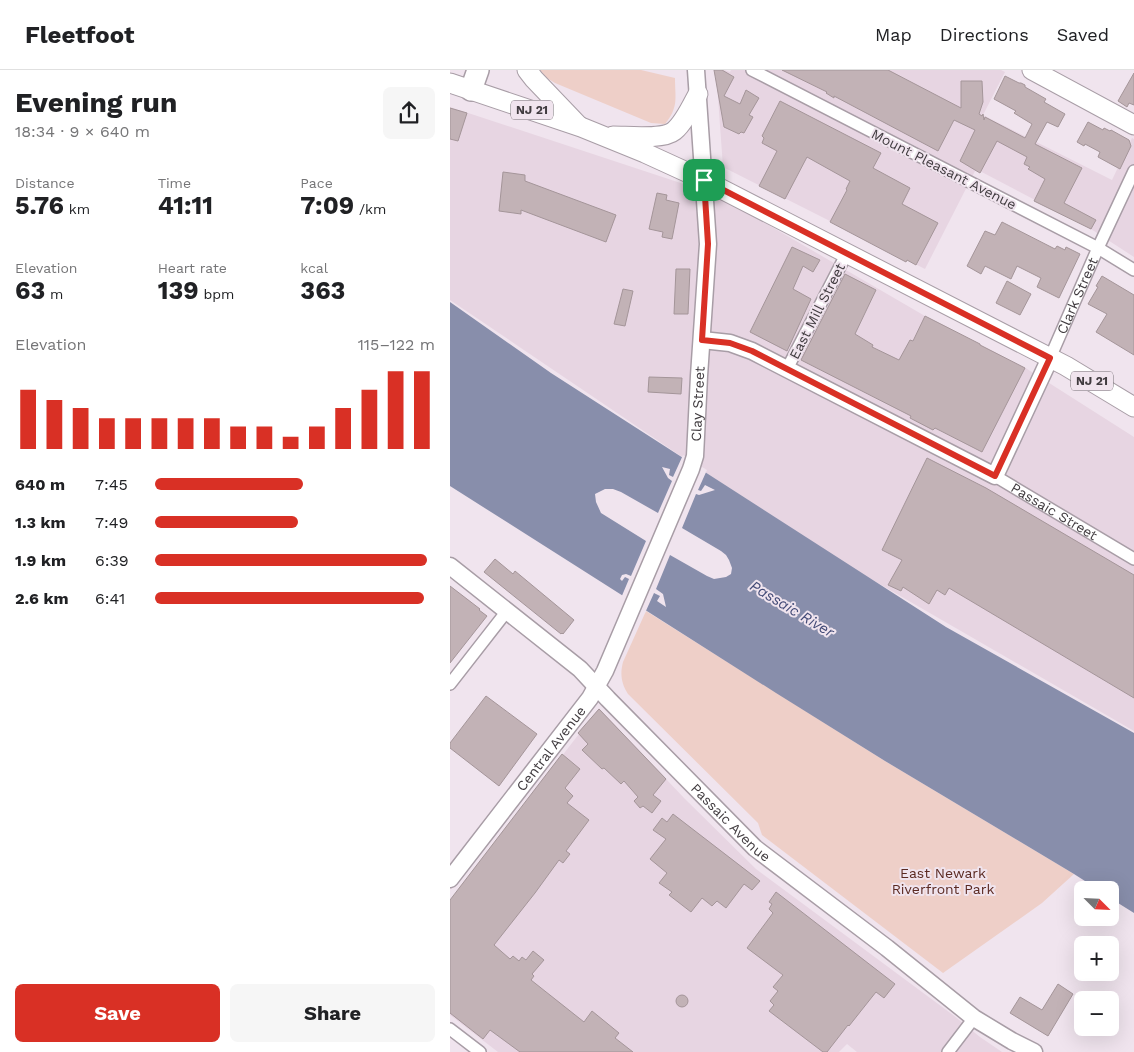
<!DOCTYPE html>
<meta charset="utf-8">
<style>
body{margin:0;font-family:"Work Sans",sans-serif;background:#f6f6f6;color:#202124;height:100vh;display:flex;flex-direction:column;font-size:19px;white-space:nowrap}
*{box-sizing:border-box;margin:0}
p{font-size:16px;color:#757577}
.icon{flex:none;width:28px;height:28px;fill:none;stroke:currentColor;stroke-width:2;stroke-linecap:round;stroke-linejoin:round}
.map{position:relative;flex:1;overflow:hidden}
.panel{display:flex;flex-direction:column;background:#fff;width:450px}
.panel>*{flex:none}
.needle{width:32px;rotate:114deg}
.controls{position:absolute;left:624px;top:811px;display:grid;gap:10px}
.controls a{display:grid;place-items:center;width:45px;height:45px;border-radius:8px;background:#fff;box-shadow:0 5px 20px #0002;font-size:25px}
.pin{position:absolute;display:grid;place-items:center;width:42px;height:42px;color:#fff;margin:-21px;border-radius:10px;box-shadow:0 2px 8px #0006}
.round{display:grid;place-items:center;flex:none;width:52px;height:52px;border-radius:8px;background:#f6f6f6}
.headline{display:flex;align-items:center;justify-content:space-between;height:85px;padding:0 15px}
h1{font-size:28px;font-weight:700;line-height:38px}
.metrics{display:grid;grid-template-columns:repeat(3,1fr);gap:8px;height:85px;padding:5px 15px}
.metrics div{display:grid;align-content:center}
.metrics b{font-size:25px;font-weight:700}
.metrics small{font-size:14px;font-weight:400}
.metrics p{font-size:14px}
.chart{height:140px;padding:10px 15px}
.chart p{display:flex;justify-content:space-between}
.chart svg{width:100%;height:90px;margin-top:5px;stroke:#d93025;stroke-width:6}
.primary-button{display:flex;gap:10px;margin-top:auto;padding:10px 15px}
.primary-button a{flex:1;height:58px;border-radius:8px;background:#d93025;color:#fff;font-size:20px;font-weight:700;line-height:58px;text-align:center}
.primary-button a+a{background:#f6f6f6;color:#202124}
ul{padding:0 15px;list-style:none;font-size:16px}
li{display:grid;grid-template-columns:80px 60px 1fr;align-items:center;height:38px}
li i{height:12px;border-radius:6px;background:#d93025}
header{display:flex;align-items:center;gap:30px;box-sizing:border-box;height:70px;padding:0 25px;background:#fff;border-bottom:1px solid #e0e0e0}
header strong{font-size:24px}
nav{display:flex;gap:28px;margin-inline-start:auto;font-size:18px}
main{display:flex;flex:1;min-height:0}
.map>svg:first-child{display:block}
</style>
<header>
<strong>Fleetfoot</strong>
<nav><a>Map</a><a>Directions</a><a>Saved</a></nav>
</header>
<main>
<section class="panel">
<div class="headline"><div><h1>Evening run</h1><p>18:34 · 9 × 640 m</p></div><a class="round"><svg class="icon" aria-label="share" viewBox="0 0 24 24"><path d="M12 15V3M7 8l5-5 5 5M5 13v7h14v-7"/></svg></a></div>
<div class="metrics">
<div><p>Distance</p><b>5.76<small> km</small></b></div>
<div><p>Time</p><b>41:11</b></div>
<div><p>Pace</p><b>7:09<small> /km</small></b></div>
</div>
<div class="metrics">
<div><p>Elevation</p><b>63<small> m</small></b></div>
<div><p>Heart rate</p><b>139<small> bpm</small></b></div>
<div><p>kcal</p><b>363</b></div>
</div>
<div class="chart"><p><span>Elevation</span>115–122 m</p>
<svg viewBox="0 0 160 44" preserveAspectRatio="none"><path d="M5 44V15M15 44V20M25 44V24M35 44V29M45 44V29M55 44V29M65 44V29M75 44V29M85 44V33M95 44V33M105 44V38M115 44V33M125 44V24M135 44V15M145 44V6M155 44V6"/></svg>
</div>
<ul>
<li><b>640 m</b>7:45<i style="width:53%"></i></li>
<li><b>1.3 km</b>7:49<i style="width:51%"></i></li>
<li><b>1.9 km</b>6:39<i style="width:97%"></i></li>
<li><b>2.6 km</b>6:41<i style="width:96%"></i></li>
</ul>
<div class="primary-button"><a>Save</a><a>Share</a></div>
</section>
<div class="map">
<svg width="684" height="982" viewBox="0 0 684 982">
<rect width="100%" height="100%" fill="#f0e4ee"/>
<g fill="#e7d5e2">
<polygon points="266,0 274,0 280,2 281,0 551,0 555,2 533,45 662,110 682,68 684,69 684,187 644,161 526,99 475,199 273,97"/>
<polygon points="0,37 267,125 475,246 574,297 684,367 684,661 414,505 244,395 0,230"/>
<polygon points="149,638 234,728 306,799 503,945 530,967 552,982 407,982 397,974 389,982 48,982 0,945 0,831"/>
</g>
<g fill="#eecfc8">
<path d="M90,0H191L225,8C225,28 229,37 215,54L201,53L105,13L97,8Z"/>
<path d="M196,541L435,691L624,804L592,833L493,903L312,765L308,753L178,624C171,613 170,604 173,592Z"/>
</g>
<polygon fill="#888eab" points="0,232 101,303 496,557 684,663 684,843 660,828 660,820 649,820 624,804 435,691 326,623 0,416"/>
<polygon fill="#f0e4ee" points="233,385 257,400 248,420 251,421 255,415 265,420 249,425 246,424 232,458 271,481 276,485 279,490 282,498 281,504 276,507 264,509 257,506 220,485 206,519 213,524 216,537 207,531 210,526 204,523 195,543 171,528 179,509 175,507 172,511 170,509 172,505 176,504 181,506 196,471 151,443 146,432 145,424 155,419 163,419 171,422 208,443 222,411 218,408 212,397 220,399 219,405 223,407"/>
<g fill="#c2b2b6" stroke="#a49599">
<polygon points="264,0 272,0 284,7 274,26 290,34 296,20 309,28 299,45 303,47 294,63 291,62 289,64 274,57"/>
<polygon points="332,0 438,0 511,38 511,11 532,11 533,32 529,44 532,46 533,44 534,50 535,47 575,68 582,54 564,43 566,41 544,29 555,6 569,13 571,13 575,15 575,17 596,29 594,32 615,44 608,57 597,52 585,74 632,98 614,133 646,150 641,159 584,131 595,109 578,99 580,97 574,94 577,87 547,71 530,103 510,91 525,60 504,50 488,81 384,26 384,28 376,23 377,22"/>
<polygon points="684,3 684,35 679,33 677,37 668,31"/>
<polygon points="330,31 431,83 423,98 460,118 452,134 488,153 466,195 457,190 456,192 380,152 397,120 396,119 400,111 357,87 335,129 309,116 327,81 312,73 314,68 312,66"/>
<polygon points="0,38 17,43 8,71 0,69"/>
<polygon points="638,52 653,60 654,58 660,61 661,60 679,70 681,76 670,99 648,87 650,82 635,74 634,76 627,72"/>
<polygon points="53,102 75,105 75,111 166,145 156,172 71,140 71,144 49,141"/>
<polygon points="207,123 217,125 216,130 229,133 222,169 212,167 213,162 199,159"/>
<polygon points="552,152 605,179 607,176 615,180 616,177 630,184 609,228 587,217 591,208 567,196 561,209 535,196 531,204 517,196 535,161 545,165"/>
<polygon points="342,177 370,190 363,202 353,196 343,219 361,229 337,281 300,262"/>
<polygon points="226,199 240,199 238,244 224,244"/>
<polygon points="395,204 426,220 405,264 423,275 422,277 449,290 460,270 463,271 475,246 530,274 530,275 575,298 532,382 485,358 483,360 460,348 461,346 351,290"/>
<polygon points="652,206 684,225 684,285 646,262 657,244 638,234 648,217 646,216"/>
<polygon points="557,211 581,224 570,245 546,233"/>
<polygon points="173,219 183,221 175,256 164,254"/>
<polygon points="199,307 232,308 231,324 198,322"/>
<polygon points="477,388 536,418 684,505 684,628 499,518 495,525 487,520 479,534 453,517 451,521 438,515 452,490 432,480"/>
<polygon points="45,489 63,504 65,501 124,550 113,564 112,563 111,564 34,502"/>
<polygon points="0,516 30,539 29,540 37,546 0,593"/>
<polygon points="36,626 87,664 49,716 0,678 0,673"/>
<polygon points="149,639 216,709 203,725 211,731 202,743 193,736 190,738 184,731 188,727 174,711 171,714 154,698 152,699 132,680 138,674 128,663"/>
<polygon points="112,684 130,699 115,718 123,726 117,733 139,750 116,781 120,784 113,793 109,790 85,823 44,875 60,889 63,886 69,891 72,887 76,890 83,881 94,890 82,904 84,906 81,910 134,952 142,941 169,963 165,968 183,982 70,982 40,960 33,969 0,943 0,830"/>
<polygon points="223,744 310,811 302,820 294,814 276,838 267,831 262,836 252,828 241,842 219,825 222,822 209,813 217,803 200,789 216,769 203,760 212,748 217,752"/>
<polygon points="326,822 445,914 434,928 426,922 399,956 398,955 377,982 373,982 319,941 324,935 320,931 328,921 323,917 333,905 297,878 323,843 319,839 322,834 319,832"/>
<polygon points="608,914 623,924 598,966 560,943 570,927 592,940"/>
<circle cx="232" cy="931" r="6"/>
</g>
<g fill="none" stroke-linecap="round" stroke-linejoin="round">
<defs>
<g id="minor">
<polyline points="302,0 648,178 684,200"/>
<path id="s1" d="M600,288L648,178L684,101"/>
<polyline points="337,299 397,183"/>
<path id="s2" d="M545,406L684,489"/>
<polyline points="0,614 57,541"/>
<polyline points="0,959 30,982"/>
<polyline points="498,982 524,948"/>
</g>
<g id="secondary">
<polyline points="252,270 280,273 302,281 545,406 600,288"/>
<path id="s3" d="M0,496L130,599L158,629L305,778L437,878L524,948L562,971L584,982"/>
<path id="s4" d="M0,809L140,628L155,601L241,399L245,386L249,306L258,174L246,0"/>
</g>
<g id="primary">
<polyline points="77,0 84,9 128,55"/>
<polyline points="582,0 684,55"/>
<polyline points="0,13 131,57 195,83 254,110 616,296 684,337"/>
<path d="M163,66C178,66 213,70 224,61C234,53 242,35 248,24"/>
</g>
<polyline id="motorway" points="21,20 28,0"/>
</defs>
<use href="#minor" stroke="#a89da6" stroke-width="14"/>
<use href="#secondary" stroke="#a89da6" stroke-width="19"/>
<use href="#primary" stroke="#a89da6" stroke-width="21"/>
<use href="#motorway" stroke="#a89da6" stroke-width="24"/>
<use href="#minor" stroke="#fff" stroke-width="11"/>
<use href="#secondary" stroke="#fff" stroke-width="16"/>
<use href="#primary" stroke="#fff" stroke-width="19"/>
<use href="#motorway" stroke="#fff" stroke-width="21"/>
</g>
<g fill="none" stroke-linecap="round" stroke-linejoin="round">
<defs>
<polygon id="route" points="254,110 600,288 545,406 302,281 280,273 252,270 258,174"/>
</defs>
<use href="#route" stroke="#fff" stroke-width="10"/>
<use href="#route" stroke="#d93025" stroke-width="6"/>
</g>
<g text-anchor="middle" stroke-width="4" stroke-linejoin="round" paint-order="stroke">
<g fill="#f0e4ee" stroke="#756e74" stroke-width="1">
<rect x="61" y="30.5" width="42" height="19" rx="4"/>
<rect x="621" y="301.5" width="42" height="19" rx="4"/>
</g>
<g font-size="12" font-weight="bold" fill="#403b3f">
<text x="82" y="44">NJ 21</text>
<text x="642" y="315">NJ 21</text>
</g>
<g font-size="14" fill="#403b3f" stroke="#f0e4ee">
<text transform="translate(494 99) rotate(27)" y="5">Mount Pleasant Avenue</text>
<text dy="5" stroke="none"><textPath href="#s1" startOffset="68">Clark Street</textPath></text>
<text transform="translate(367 241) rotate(-63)" y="5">East Mill Street</text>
<text dy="5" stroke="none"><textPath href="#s4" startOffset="545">Clay Street</textPath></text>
<text dy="5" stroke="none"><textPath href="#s2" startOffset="69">Passaic Street</textPath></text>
<text dy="5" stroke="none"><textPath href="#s4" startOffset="165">Central Avenue</textPath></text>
<text dy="5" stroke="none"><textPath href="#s3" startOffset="381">Passaic Avenue</textPath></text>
</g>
<g font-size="14" fill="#5b2a22" stroke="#f0e4ee">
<text x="493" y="808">East Newark<tspan x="493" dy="16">Riverfront Park</tspan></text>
</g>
<g font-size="15" font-style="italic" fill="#434b77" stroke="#f0e4ee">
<text transform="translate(342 539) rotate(31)" y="5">Passaic River</text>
</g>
</g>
</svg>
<div class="controls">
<a><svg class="needle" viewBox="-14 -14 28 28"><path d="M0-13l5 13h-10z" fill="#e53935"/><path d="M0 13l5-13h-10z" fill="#757577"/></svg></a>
<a>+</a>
<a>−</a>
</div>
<div class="pin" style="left:254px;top:110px;background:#1e9e55"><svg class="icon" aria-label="arrive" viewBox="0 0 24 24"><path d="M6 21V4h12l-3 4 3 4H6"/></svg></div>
</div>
</main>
